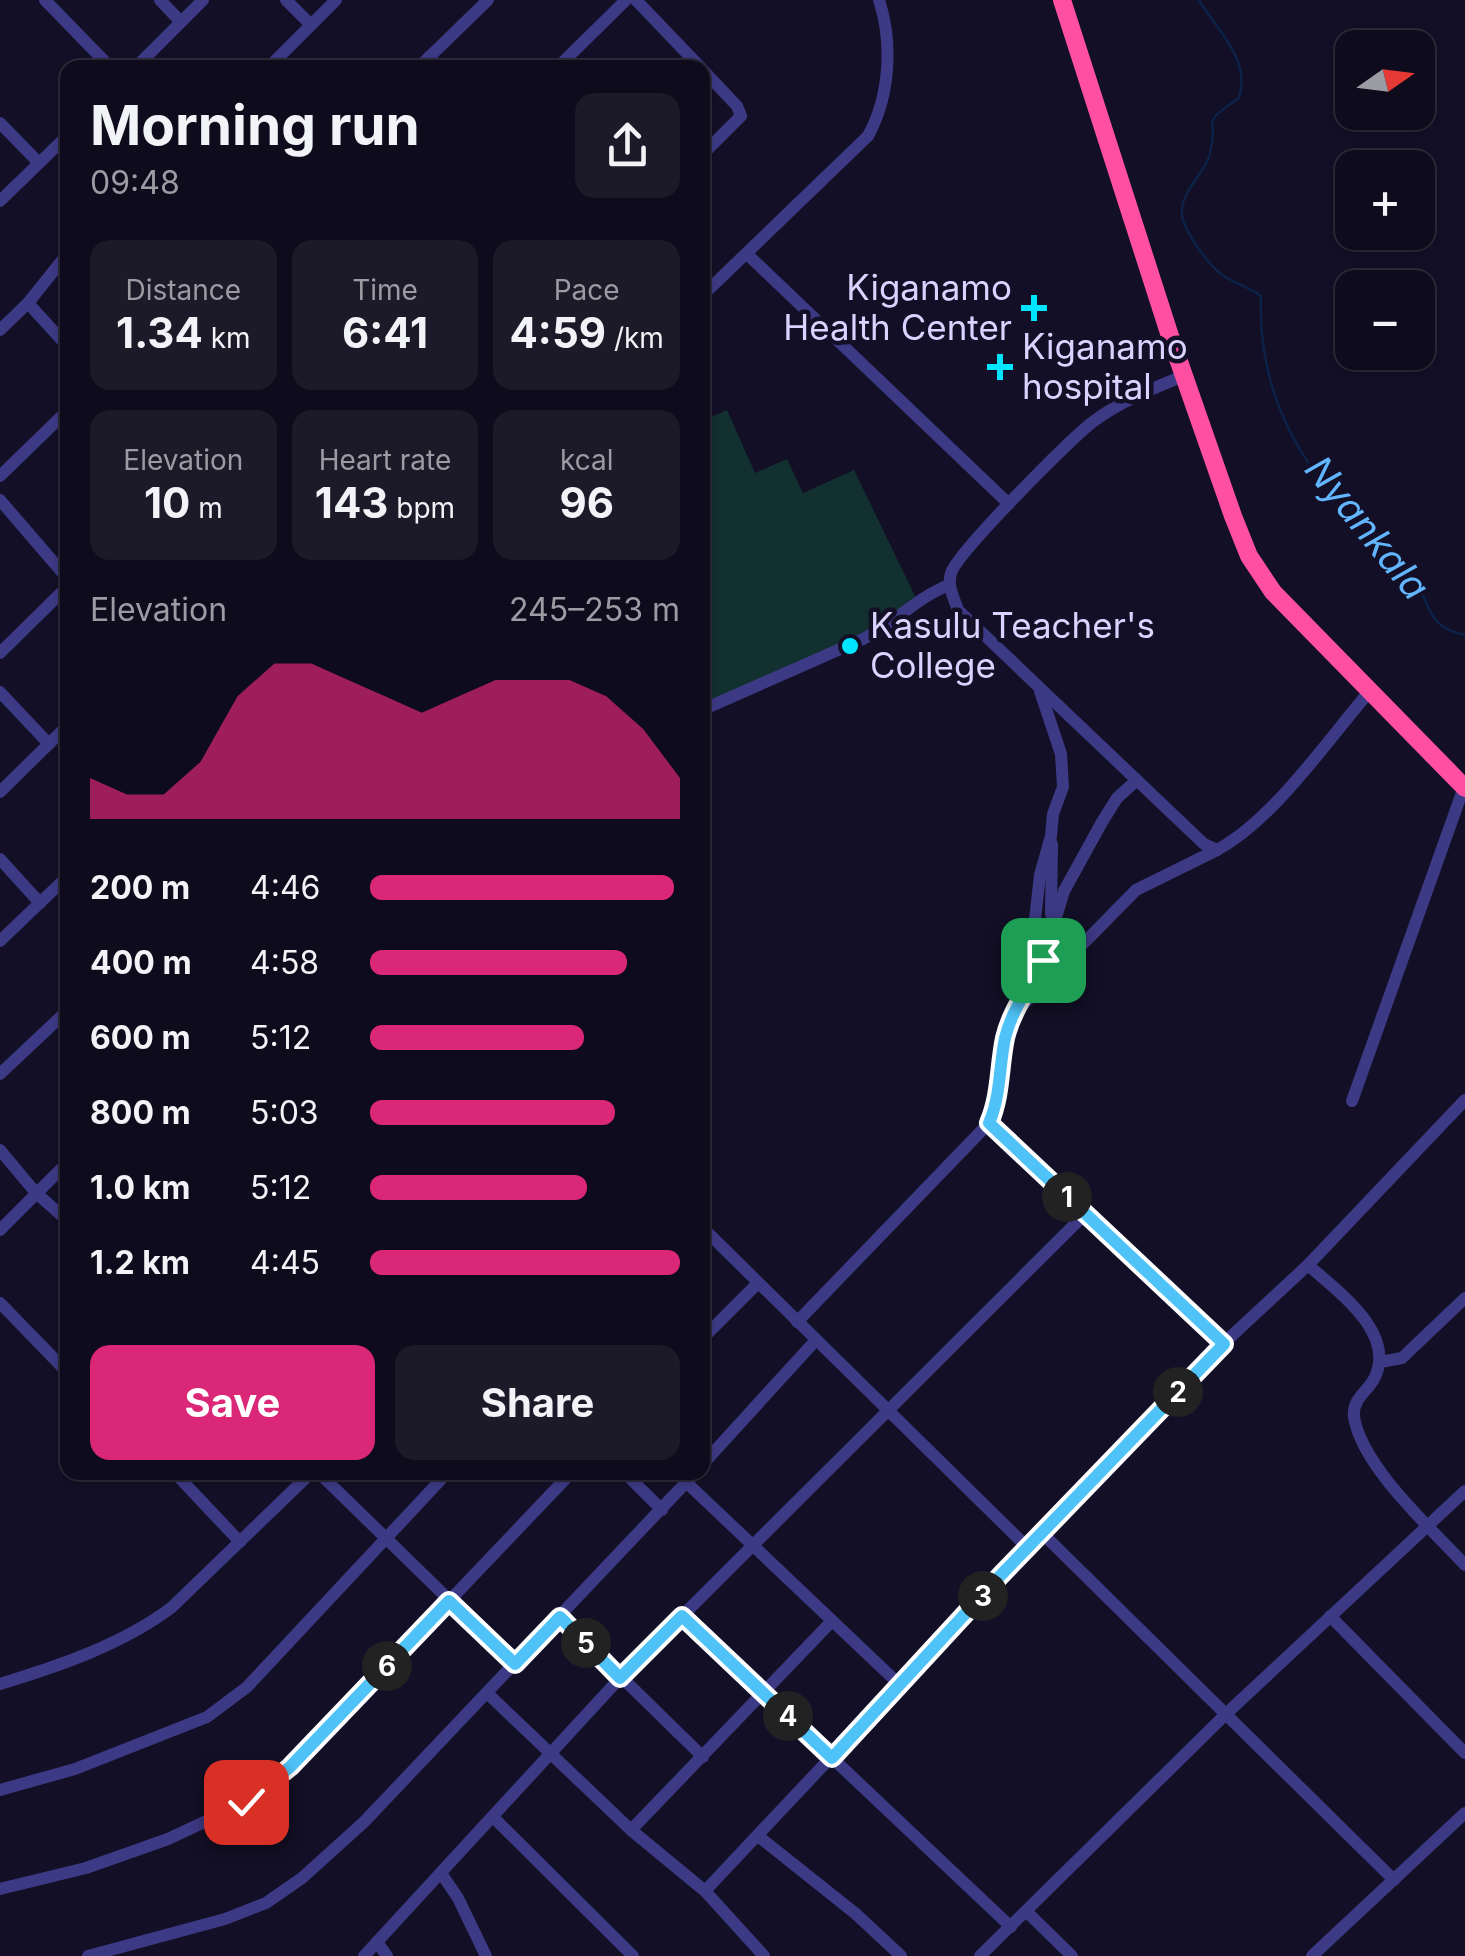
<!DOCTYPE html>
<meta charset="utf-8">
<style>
body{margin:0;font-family:Inter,sans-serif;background:#1c1929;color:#f1f3f6;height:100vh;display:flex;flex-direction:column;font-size:38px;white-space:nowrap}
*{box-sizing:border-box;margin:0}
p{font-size:32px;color:#9b9ba3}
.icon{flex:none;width:55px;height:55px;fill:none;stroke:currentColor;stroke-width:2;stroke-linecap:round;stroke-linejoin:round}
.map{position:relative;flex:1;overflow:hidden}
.panel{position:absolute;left:60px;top:60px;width:650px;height:1420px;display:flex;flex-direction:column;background:#0e0b1c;border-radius:20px;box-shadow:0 2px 8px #0004,0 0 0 2px #2e2b3b}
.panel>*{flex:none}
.needle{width:65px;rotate:76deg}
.controls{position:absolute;left:1335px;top:30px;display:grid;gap:20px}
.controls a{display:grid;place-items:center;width:100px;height:100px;border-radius:20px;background:#0e0b1c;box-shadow:0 2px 8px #0004,0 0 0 2px #2e2b3b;font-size:50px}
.pin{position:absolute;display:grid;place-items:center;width:85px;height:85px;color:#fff;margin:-42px;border-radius:20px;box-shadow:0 5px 15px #0006}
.km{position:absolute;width:50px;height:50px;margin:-25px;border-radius:50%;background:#222;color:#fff;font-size:28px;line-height:50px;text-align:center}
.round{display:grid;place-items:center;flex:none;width:105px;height:105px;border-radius:20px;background:#1c1929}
.overview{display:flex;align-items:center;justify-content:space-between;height:170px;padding:0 30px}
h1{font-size:55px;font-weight:700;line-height:75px}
.stats{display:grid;grid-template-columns:repeat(3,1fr);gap:15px;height:170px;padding:10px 30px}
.stats div{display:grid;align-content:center;border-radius:20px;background:#1c1929;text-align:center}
.stats b{font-size:42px;font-weight:700}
.stats small{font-size:28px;font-weight:400}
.stats p{font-size:28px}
.chart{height:280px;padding:20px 30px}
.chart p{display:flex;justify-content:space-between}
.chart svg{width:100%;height:180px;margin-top:10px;fill:#db2777;opacity:.7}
.cta{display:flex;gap:20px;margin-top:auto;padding:20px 30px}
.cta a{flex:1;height:115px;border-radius:20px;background:#db2777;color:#fff;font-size:40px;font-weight:700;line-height:115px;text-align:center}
.cta a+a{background:#1c1929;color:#f1f3f6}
ul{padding:0 30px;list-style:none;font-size:32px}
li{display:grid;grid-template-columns:160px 120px 1fr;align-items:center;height:75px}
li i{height:25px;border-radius:12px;background:#db2777}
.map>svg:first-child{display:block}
</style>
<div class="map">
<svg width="1465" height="1956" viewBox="0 0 1465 1956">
<rect width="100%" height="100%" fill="#130f26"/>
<polygon fill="#12302f" points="727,410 755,473 787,459 803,493 854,470 917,600 887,626 703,710 702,542 711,537 703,519 703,421"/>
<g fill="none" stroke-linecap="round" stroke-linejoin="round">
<path stroke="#0c2248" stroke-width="2.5" d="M1199,0C1218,32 1251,59 1239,98C1197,127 1220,114 1210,154C1205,173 1184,188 1182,209C1179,226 1208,264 1221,274C1233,283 1248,286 1261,296C1258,363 1280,430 1323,482C1334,496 1350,506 1362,519C1370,527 1373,537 1380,544C1389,554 1400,559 1409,570C1432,600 1422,626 1465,635"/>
<g stroke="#3d3a85" stroke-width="12">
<polyline points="45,0 111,68"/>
<polyline points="160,0 181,22"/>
<polyline points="286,0 311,25"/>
<polyline points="636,0 701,68"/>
<polyline points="429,57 440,68"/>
<polyline points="135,68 203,0"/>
<polyline points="268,68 336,0"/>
<polyline points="418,68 488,0"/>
<polyline points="557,68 626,0"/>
<polyline points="702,69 737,106 741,116 702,155"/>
<polyline points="0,123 39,163"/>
<polyline points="0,201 68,135"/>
<polyline points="747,254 1009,504"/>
<path d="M702,296L868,136C890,96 893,43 879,0"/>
<polyline points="28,303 68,347"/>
<polyline points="0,330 28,303 68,253"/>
<path d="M1183,376C1152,389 1121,401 1094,421C1071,438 958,552 951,573C947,586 954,598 958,610L1204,844L1217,850C1274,819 1326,742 1369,692"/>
<polyline points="0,476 68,410"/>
<polyline points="0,500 68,579"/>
<polyline points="0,653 68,586"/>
<polyline points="0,692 49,744"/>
<path d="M702,710L863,639C895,623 916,598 949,585"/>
<polyline points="0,792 68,725"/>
<polyline points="0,859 40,903"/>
<polyline points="1051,914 1052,844"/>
<polyline points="0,941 68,876"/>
<polyline points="1029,988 1043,960 1064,891 1102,822 1117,798 1137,780"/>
<polyline points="1015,1010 1030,964 1040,875 1051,836 1053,814 1063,787 1061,754 1040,691"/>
<polyline points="0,1074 68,1010"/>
<polyline points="1352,1101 1464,787"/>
<polyline points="989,1123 1224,1343"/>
<polyline points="0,1150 36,1193 68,1221"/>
<polyline points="702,1227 1028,1548"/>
<polyline points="0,1230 68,1162"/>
<path d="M1308,1265C1337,1291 1396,1332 1375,1377C1368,1392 1352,1398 1354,1417C1362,1467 1431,1528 1465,1565"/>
<polyline points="0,1303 68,1373"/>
<path d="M797,1322L989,1123C1004,1088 1001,1049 1015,1013L1136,890L1217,850"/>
<polyline points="702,1339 758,1283"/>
<polyline points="1380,1362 1402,1358 1465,1298"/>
<polyline points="702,1465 816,1340"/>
<polyline points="174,1472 240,1542"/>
<polyline points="318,1472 515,1664"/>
<polyline points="624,1472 662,1510"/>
<polyline points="687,1483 900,1685"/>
<polyline points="1042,1533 1394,1880"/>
<polyline points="682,1616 1011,1927"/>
<polyline points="1330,1616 1465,1753"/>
<polyline points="560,1617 703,1757"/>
<path d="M0,1684C59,1666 121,1645 171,1608L312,1472"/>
<polyline points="487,1693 631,1830 705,1891 764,1956"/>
<polyline points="0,1790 75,1769 207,1717 247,1687 448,1472"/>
<polyline points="493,1817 633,1956"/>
<polyline points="631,1830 832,1621"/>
<polyline points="758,1836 856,1914 901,1956"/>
<polyline points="441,1873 458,1898 486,1956"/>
<polyline points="0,1889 86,1868 168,1839 247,1802 291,1767 572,1472"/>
<polyline points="705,1891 1042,1533 1224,1343 1308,1265 1465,1100"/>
<polyline points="1027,1912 1072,1956"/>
<polyline points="377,1942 387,1956"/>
<polyline points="88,1956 225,1919 266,1903 302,1878 364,1822 696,1472"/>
<polyline points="364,1956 620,1678 1085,1214"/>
<polyline points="980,1956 1227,1713 1465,1491"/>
<polyline points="1312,1956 1465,1813"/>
</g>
<polyline stroke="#ff4fa3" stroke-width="18" points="1062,0 1169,333 1233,516 1249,556 1273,592 1465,788"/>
</g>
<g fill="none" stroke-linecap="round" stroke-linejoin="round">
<defs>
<path id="route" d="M246,1802L290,1767L449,1601L515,1664L560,1617L620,1678L682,1616L832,1758L1000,1576L1224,1344L989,1123C1001,1095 999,1067 1005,1038C1012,1009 1030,987 1043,960"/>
</defs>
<use href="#route" stroke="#fff" stroke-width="20"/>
<use href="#route" stroke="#4fc3f7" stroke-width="12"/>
</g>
<g fill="#00e5ff" stroke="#130f26" stroke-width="4">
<path d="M1029 293h10v10h10v10h-10v10h-10v-10h-10v-10h10z"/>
<path d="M995 352h10v10h10v10h-10v10h-10v-10h-10v-10h10z"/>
<circle cx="850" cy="646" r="10"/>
</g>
<g text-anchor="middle" stroke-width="9" stroke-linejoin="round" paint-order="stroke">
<g font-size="35" fill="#d9d4ff" stroke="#130f26" text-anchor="start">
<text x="1012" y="300" text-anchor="end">Kiganamo<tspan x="1012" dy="40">Health Center</tspan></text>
<text x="1022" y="359">Kiganamo<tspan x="1022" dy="40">hospital</tspan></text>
<text x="870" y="638">Kasulu Teacher's<tspan x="870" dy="40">College</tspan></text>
</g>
<g font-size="38" font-style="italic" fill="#62b6ff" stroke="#130f26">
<text transform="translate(1367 528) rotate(51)" y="13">Nyankala</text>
</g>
</g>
</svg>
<div class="controls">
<a><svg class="needle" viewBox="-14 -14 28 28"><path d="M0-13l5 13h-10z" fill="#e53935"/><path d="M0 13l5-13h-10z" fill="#9b9ba3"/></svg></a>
<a>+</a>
<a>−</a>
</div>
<div class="pin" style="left:1043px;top:960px;background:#1e9e55"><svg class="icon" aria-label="arrive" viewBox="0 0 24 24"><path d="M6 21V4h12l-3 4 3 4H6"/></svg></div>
<div class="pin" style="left:246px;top:1802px;background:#d93025"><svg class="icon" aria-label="check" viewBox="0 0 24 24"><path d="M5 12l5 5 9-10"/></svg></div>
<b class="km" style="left:1067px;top:1197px">1</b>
<b class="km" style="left:1178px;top:1392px">2</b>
<b class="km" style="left:983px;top:1596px">3</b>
<b class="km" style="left:788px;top:1716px">4</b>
<b class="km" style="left:586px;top:1643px">5</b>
<b class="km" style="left:387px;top:1666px">6</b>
<section class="panel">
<div class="overview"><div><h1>Morning run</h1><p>09:48</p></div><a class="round"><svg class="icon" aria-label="share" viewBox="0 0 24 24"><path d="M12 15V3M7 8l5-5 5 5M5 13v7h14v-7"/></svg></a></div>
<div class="stats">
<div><p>Distance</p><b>1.34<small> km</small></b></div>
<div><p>Time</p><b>6:41</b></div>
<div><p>Pace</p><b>4:59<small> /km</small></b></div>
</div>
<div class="stats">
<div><p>Elevation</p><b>10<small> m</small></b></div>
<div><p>Heart rate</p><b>143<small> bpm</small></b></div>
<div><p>kcal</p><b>96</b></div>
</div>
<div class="chart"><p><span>Elevation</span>245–253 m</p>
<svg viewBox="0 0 160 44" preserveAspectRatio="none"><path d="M0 44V34L10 38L20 38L30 30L40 14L50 6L60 6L70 10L80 14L90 18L100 14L110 10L120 10L130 10L140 14L150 22L160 34V44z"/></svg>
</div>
<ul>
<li><b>200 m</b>4:46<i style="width:98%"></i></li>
<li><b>400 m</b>4:58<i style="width:83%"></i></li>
<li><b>600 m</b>5:12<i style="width:69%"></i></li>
<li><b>800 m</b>5:03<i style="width:79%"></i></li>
<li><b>1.0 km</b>5:12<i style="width:70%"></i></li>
<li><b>1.2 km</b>4:45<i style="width:100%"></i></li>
</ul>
<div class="cta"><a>Save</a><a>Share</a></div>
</section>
</div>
